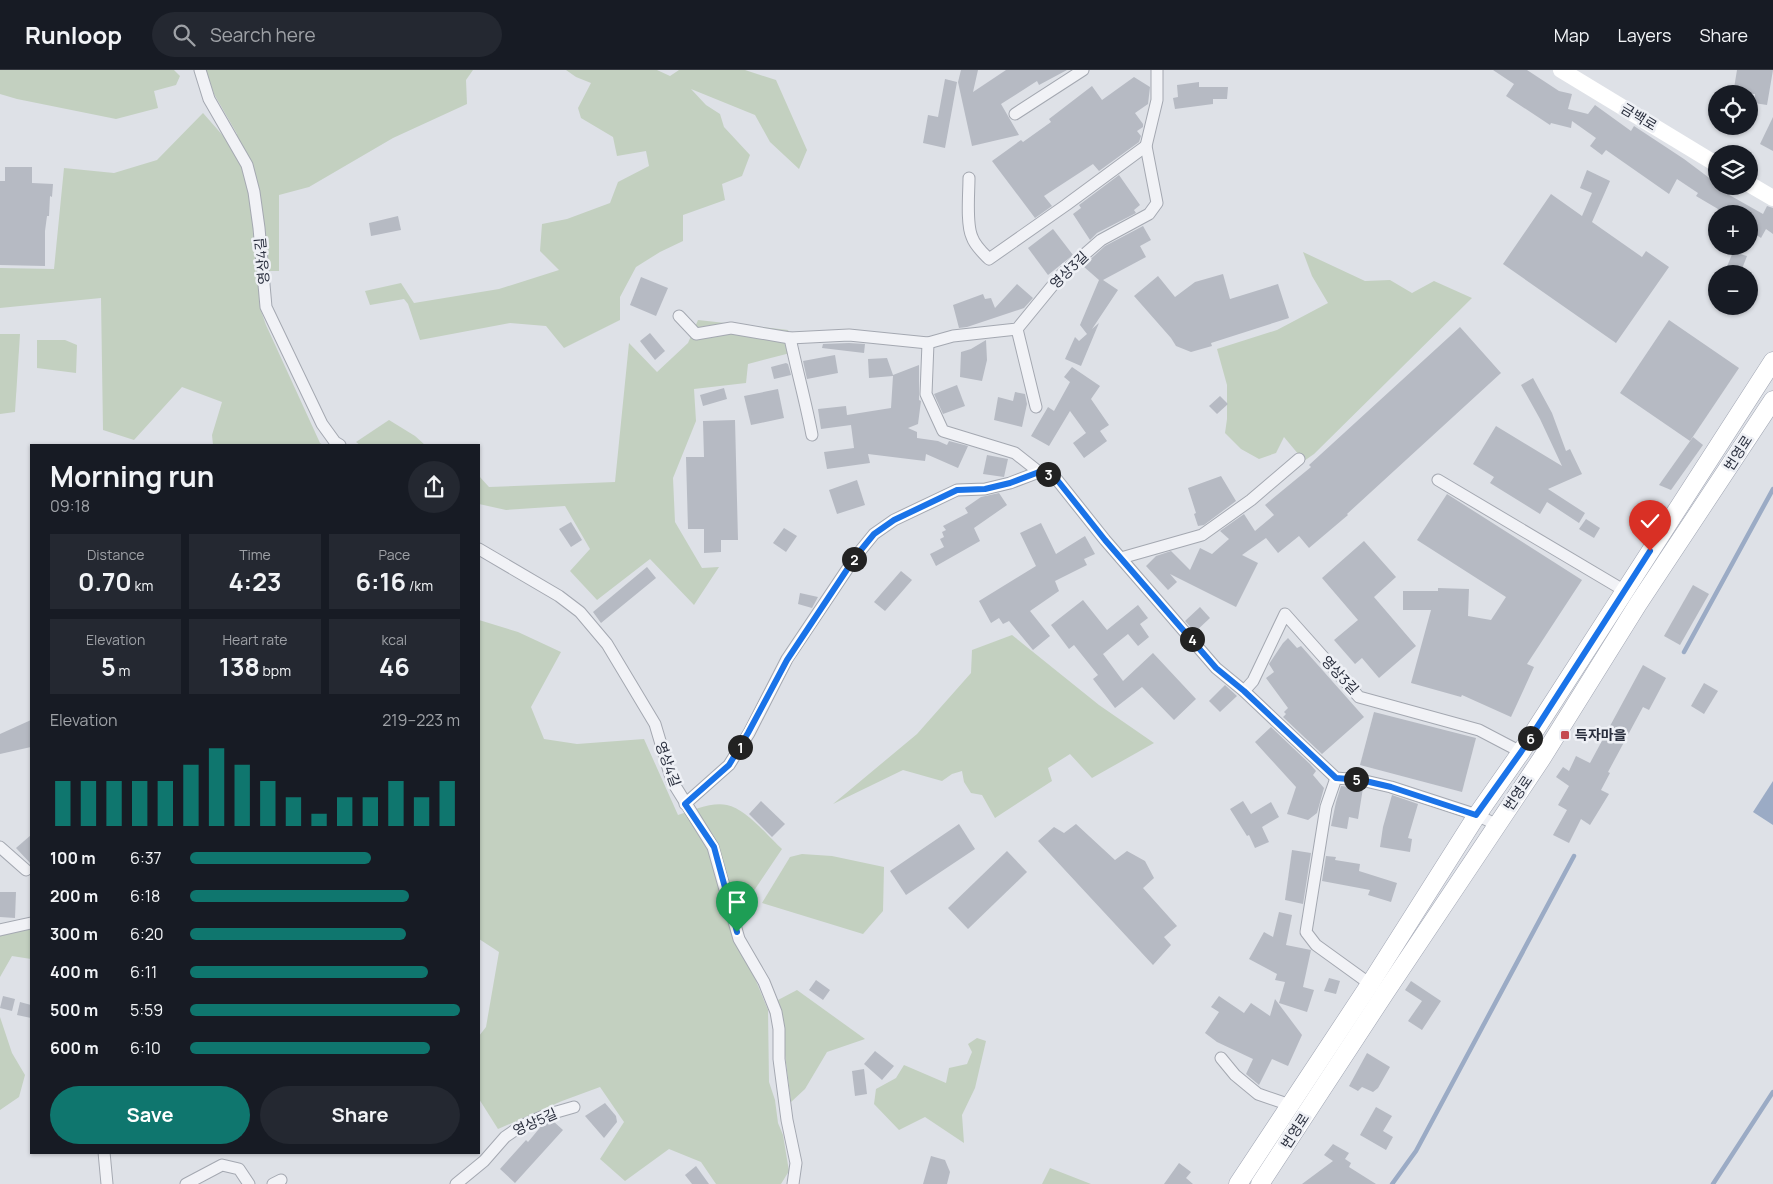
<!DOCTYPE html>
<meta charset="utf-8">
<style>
body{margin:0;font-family:Manrope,"Noto Sans KR",sans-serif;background:#242831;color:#f1f3f6;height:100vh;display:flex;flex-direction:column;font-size:19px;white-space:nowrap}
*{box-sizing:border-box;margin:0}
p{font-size:16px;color:#9ea1a6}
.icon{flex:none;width:28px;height:28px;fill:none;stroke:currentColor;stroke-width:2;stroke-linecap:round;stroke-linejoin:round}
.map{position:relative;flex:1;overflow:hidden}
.details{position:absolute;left:30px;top:374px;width:450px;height:710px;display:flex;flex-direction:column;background:#171b24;border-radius:0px;box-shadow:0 1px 4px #0004}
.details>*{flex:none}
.controls{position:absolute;left:1708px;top:15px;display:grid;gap:10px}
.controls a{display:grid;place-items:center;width:50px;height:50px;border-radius:50%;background:#171b24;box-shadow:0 1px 4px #0004;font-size:25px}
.pin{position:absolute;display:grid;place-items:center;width:42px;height:42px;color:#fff;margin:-51px -21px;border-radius:50% 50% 50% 0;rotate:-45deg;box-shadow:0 0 5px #0007}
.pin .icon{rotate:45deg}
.km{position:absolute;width:25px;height:25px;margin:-12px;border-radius:50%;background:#222;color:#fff;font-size:14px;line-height:25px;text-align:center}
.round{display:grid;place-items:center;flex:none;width:52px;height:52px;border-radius:26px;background:#242831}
.summary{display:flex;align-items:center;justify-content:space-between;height:85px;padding:0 20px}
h1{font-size:28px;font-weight:700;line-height:38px}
.figures{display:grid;grid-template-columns:repeat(3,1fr);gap:8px;height:85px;padding:5px 20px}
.figures div{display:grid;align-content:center;border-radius:0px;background:#242831;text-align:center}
.figures b{font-size:25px;font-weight:700}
.figures small{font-size:14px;font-weight:400}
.figures p{font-size:14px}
.chart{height:140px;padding:10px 20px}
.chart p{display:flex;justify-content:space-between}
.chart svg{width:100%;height:90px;margin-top:5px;stroke:#0f766e;stroke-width:6}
.primary-button{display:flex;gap:10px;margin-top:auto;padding:10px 20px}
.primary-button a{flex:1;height:58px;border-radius:30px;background:#0f766e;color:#fff;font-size:20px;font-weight:700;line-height:58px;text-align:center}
.primary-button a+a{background:#242831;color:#f1f3f6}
ul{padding:0 20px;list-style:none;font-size:16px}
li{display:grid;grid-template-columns:80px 60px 1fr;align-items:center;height:38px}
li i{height:12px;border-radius:6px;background:#0f766e}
header{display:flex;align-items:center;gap:30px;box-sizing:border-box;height:70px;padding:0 25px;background:#171b24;border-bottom:1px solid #363941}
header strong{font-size:24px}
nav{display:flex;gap:28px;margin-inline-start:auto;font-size:18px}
.search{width:350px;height:45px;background:#242831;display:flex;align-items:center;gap:12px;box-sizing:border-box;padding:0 18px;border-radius:28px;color:#9ea1a6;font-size:19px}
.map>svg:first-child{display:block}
</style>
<header>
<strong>Runloop</strong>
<div class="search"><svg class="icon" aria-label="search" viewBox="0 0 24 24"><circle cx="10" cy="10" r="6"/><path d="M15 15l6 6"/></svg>Search here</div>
<nav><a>Map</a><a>Layers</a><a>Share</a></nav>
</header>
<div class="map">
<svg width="1773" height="1114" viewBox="0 0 1773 1114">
<rect width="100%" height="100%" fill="#dee1e7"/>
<g fill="#c3d0c0">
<polygon points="0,0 174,0 180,6 176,15 154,21 158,38 116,49 17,29 0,24"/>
<polygon points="206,0 473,0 466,10 467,34 393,68 309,117 279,125 279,201 258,201 260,238 266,255 320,373 323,375 213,375 212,365 222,332 182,317 134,370 103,360 101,228 0,238 0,198 54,199 64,98 114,103 157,90 203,43 225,68 237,64 214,24"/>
<polygon points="566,0 657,0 670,6 679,0 745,0 776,10 807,80 799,99 770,72 755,45 691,19 706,35 720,44 724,57 750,85 742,106 722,114 725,130 683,145 683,171 660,182 636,197 620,227 620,250 564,278 546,256 510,253 420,270 408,234 404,229 370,235 365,221 401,213 414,233 499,219 559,200 540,181 542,154 567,149 610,133 618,112 649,96 646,81 617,86 613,67 581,48 578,38 591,13 576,7"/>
<polygon points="1303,182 1365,211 1390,210 1412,223 1434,211 1472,228 1314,384 1304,391 1284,367 1276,383 1259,389 1241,379 1225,363 1227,349 1227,315 1217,279 1277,260 1328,233 1312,206"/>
<polygon points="698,250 788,260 798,281 748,294 746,313 694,319 696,351 673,408 675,452 702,498 719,497 694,535 650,489 597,530 570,501 590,479 565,436 506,440 479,434 479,406 489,417 615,412 629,273 657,302 688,273"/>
<polygon points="0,264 20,264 15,342 0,344"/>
<polygon points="37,270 65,270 77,275 76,303 37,298"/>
<polygon points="389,350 415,366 425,375 360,375 356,372"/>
<path d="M479,550L518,562L561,582L531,637L544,669L577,674L644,669L678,745C694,740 711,732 727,735C745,738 769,767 782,779L739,843L727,851L751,899L768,940L769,1012L775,1030L778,1053L783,1065L789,1101L781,1114H716L701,1092L669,1079L625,1111L600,1089L624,1052L600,1017L562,1031L498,1059L479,1029V966L486,957L499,882L479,869Z"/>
<polygon points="1012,565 1099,635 1154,673 1092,708 1070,684 1048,698 1052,711 995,748 982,725 971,723 964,712 962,701 952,704 942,711 903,700 833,734 917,664 971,603 972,580"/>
<polygon points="802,784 832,786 884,797 883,841 863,864 762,833 790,787"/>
<polygon points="18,850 31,858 31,889 12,886 0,907 0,855"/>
<polygon points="797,920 865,969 827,982 805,1019 791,1032 778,930"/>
<polygon points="0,947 12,983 25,1005 19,1027 0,1040"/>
<polygon points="977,968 986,971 975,1018 962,1045 964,1073 925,1047 899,1060 874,1034 876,1019 896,1008 904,995 946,1013 949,998 967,994 972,982 968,974"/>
<polygon points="1050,1098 1091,1114 1042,1114"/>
</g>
<polygon fill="#9babc5" points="1773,711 1773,755 1753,742"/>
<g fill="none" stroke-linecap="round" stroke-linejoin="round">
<g stroke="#9babc5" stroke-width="4.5">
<polyline points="1684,582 1773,419"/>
<polyline points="1392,1114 1416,1081 1574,786"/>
<polyline points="1713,1114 1773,1022"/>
</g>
</g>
<g fill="#b6bac3">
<polygon points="961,0 978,0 973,22 1006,0 1067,0 1039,15 1037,11 1001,34 1019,65 972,76 958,12"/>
<polygon points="1493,0 1527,0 1559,21 1572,24 1568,39 1588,44 1595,35 1631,61 1634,56 1684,89 1716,113 1716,116 1722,116 1726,119 1724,122 1763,144 1767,136 1773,138 1773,164 1766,159 1761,168 1749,160 1749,144 1716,144 1718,139 1696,126 1698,123 1677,109 1669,124 1606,80 1602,85 1590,76 1596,68 1572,51 1571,58 1551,53 1550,55 1506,26 1514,14"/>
<polygon points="1737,0 1773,0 1767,35 1754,33 1755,24 1733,24"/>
<polygon points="1134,7 1150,17 1148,34 1135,43 1143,54 1143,57 1137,61 1141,66 1139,72 1099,101 1093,94 1044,126 1052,136 1035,148 992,91 1021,70 1023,72 1051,52 1049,49 1092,16 1102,30"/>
<polygon points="945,9 957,12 945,78 923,73 928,45 938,47"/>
<polygon points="1199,12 1199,17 1228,17 1227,29 1213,29 1213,34 1175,39 1173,28 1178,27 1177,15"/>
<polygon points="1773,47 1773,81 1760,74"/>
<polygon points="5,97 32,97 32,113 53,114 52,127 50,126 49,146 47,146 45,161 45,196 0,195 0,111 5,111"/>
<polygon points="1587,100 1610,111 1592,152 1642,187 1646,181 1669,197 1616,273 1503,194 1551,124 1582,146 1592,123 1580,118"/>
<polygon points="1119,105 1140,135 1134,140 1136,143 1097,163 1090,170 1073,144 1081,138 1079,135"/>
<polygon points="398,146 401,160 371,166 369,153"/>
<polygon points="1143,156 1151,170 1140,176 1146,187 1103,210 1118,220 1092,259 1099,253 1081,296 1065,289 1075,267 1079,271 1087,264 1080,255 1099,210 1083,196 1105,176"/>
<polygon points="1053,159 1073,185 1048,205 1028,178"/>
<polygon points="1733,182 1747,186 1740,204 1726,199"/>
<polygon points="1223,204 1230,229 1278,214 1289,248 1211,273 1212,276 1191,282 1176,276 1171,268 1134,226 1158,206 1175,227 1195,212"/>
<polygon points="641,207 668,218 656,246 630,235"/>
<polygon points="1017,214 1033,228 1024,238 967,257 959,258 953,235 983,224 985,229 991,228 995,238"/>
<polygon points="1669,250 1739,298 1690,371 1620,323"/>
<polygon points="1460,257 1501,303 1347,444 1348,445 1309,478 1299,466 1278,483 1266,468 1242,485 1258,493 1236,537 1170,504 1177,512 1168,520 1146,496 1156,486 1171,481 1190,500 1200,478 1212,484 1229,469 1220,461 1244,444 1255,461 1274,445 1265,435 1311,397 1309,395"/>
<polygon points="650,263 665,281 655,290 640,271"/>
<polygon points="986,270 987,290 982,311 960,307 961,282 971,279"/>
<polygon points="849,273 865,274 864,283 822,278 823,274"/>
<polygon points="835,285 838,303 807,309 803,291"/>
<polygon points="887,288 893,305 919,295 919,330 921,331 918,354 908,358 917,362 917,368 938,371 947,375 949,371 968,376 958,398 926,384 925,391 868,384 870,393 827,399 824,382 854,378 851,355 821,359 818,339 846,336 847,345 891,338 893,306 869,308 868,289"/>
<polygon points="786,293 788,294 791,305 774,309 771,297"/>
<polygon points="1072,297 1100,316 1091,329 1109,355 1100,361 1107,371 1084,388 1073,373 1086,363 1070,341 1049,376 1031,366 1048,337 1054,341 1070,312 1064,307"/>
<polygon points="1533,308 1552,343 1566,381 1570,379 1582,404 1548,419 1585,443 1579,453 1547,432 1540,444 1490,413 1494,407 1473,394 1496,356 1562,396 1540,349 1521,315"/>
<polygon points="957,315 965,336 943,344 934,324"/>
<polygon points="724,318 727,329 703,336 700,325"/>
<polygon points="778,319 784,348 751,355 744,326"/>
<polygon points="1015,322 1025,324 1027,334 1022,357 994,350 998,327 1013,331"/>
<polygon points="1220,326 1228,334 1217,344 1209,336"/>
<polygon points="735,350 738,470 721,470 721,482 704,483 704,459 688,459 686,387 704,387 703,351"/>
<polygon points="1693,367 1703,375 1671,420 1659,415"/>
<polygon points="987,385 1008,389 1004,407 983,404"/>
<polygon points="1221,406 1236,431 1204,455 1198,456 1194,444 1196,443 1188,418"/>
<polygon points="857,410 865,435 837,444 829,420"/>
<polygon points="999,423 1007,435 974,458 980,471 936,496 930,484 944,477 940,469 944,467 942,462 946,460 943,456 968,443 965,438 981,427"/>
<polygon points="1447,424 1582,510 1527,594 1534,597 1511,647 1462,625 1461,627 1411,613 1431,540 1403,540 1403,521 1438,521 1438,518 1469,519 1468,546 1491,550 1506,527 1417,470"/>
<polygon points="1586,449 1600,458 1594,468 1579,459"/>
<polygon points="571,452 582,470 571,477 559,459"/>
<polygon points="1041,453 1056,484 1085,466 1095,484 1084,489 1087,495 1055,511 1059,521 1030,541 1050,566 1033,580 1009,551 1003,554 999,548 991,553 979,531 1036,496 1020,463"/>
<polygon points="784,458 797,466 786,482 773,473"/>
<polygon points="1364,471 1396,507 1374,527 1416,576 1379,608 1362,588 1355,594 1334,570 1358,550 1322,508"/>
<polygon points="647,497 656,508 601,553 593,542"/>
<polygon points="901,501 912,510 885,541 874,532"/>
<polygon points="1693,515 1709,524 1680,575 1664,566"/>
<polygon points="800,523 818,527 812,538 798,534"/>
<polygon points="1083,530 1107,560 1138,535 1148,548 1140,554 1149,567 1138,576 1128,564 1103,584 1123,611 1153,583 1196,629 1174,650 1142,617 1115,638 1093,609 1098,605 1074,575 1069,579 1051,555"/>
<polygon points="1200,537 1210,548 1195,562 1185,551"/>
<polygon points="1288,568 1297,578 1301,576 1364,647 1322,684 1283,647 1286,644 1284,642 1288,638 1266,608 1274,602 1269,594 1283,573"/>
<polygon points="1643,595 1666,608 1649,640 1643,637 1608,702 1610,703 1601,720 1609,724 1590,755 1581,749 1569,773 1553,765 1567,740 1558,735 1569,716 1556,707 1563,697 1569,701 1576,686 1590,693"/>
<polygon points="1704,613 1718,621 1704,644 1691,636"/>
<polygon points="1225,615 1237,626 1220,642 1209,631"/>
<polygon points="1374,642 1476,668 1462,722 1360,695"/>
<polygon points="31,650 31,677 0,684 0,664"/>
<polygon points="1271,657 1310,694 1316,701 1313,705 1324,718 1317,743 1308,750 1287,744 1296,717 1255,672"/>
<polygon points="1341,716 1363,718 1358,749 1349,747 1347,759 1331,756 1336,732"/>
<polygon points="1392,725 1418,734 1408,768 1412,769 1410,782 1380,777 1383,757"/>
<polygon points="761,731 785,754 772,767 749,744"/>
<polygon points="1243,731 1251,744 1271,732 1279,747 1262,757 1269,772 1255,778 1249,765 1247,766 1230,739"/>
<polygon points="959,754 975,779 906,825 890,801"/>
<polygon points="1076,754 1115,790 1127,781 1145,791 1154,808 1143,818 1177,856 1164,867 1171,875 1153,895 1038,771 1054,757 1064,763"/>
<polygon points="31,765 31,794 16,778"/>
<polygon points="1292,780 1311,783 1303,834 1285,830"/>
<polygon points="1007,781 1027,802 968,859 948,838"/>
<polygon points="1326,786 1336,787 1335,790 1360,794 1359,801 1397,813 1391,832 1368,825 1370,820 1322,811"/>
<polygon points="0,822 16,822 15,848 0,847"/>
<polygon points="1279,842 1292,845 1286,875 1311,880 1303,917 1314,920 1307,942 1279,933 1285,912 1275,910 1277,904 1249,889 1264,862 1273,867"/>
<polygon points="1329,908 1340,911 1336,924 1324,921"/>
<polygon points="816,910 830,920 823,930 809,920"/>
<polygon points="1411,911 1441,931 1422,960 1408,951 1422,931 1405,920"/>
<polygon points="3,926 15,929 12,941 0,938"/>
<polygon points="1219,926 1244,943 1251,933 1270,946 1275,929 1302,965 1288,996 1272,989 1259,1015 1246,1004 1253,989 1217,972 1205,963 1219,942 1211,937"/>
<polygon points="20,932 31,935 31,948 17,945"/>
<polygon points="875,981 894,996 882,1010 864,994"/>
<polygon points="1367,983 1390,997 1378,1018 1373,1022 1362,1017 1358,1021 1349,1016"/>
<polygon points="864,999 867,1024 855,1026 852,1001"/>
<polygon points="605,1033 616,1046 617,1052 604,1068 585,1046"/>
<polygon points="1376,1037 1392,1046 1383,1061 1393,1067 1386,1080 1360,1065"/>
<polygon points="553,1051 563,1060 515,1113 500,1099 526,1070 528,1072 543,1054"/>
<polygon points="1333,1074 1349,1083 1345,1089 1351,1093 1349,1097 1376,1114 1302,1114 1333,1091 1324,1085"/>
<polygon points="931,1086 945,1090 950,1102 947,1114 923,1114"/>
<polygon points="1179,1093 1191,1102 1186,1108 1193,1114 1164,1114"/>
<polygon points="696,1096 709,1114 692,1114 685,1105"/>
</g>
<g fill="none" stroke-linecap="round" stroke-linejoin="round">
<defs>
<g id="street">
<polyline points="200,0 209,29 247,95 254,122 259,158 266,237 322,354 335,372 340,375"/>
<polyline points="1015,44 1083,0"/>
<path d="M969,108C969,123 966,154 972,167C975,176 983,183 989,189L1066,135L1146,76"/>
<polyline points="679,246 696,264 731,258 790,268 849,265 928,273 953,266 1017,259 1062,204 1101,170 1149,144 1157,133 1146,76 1157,30 1157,0"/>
<polyline points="1017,259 1036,337"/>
<path d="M790,268C797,301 806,333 812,365"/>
<polyline points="928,273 926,324 943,361 1015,383 1039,402"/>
<polyline points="1438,410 1625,521"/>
<polyline points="479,479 559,526 580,542 607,574 655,654 672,711 713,777 739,869 764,912 776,942 779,959 779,989 787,1050 796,1093 793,1114"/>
<polyline points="1121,488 1202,465 1251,430 1299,389"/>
<polyline points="1244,621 1253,611 1285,544 1359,627 1479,660 1521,682"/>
<polyline points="1336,708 1326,737 1306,862 1316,875 1370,914"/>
<polyline points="685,734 729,695 749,663 787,589 856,486 874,464 894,450 957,420 985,419 1010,413 1039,402 1054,406 1105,470 1216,598 1244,621 1336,708 1361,710 1391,717 1477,745 1497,755"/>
<polyline points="0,777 26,800"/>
<polyline points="0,860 31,853"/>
<polyline points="1221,988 1235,1005 1258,1024 1290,1035"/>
<polyline points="104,1082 107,1114"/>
<polyline points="186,1114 222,1095 239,1099 249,1114"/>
<polyline points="273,1114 281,1110"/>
<polyline points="456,1114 484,1091 505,1067 521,1056 546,1045 574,1037"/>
</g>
<g id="primary">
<polyline points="1238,1114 1370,914 1477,745 1521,682 1773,291"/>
<polyline points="1260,1114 1385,923 1542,688 1638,534 1773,330"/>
</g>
</defs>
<use href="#street" stroke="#a4a8b1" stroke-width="13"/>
<use href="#primary" stroke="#9fa4b2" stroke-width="19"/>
<use href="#street" stroke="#f1f2f6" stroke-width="11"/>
<g stroke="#fff" stroke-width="16">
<polyline points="1561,0 1716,94"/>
<polyline points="1749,114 1773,128"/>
</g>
<use href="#primary" stroke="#fff" stroke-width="18"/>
</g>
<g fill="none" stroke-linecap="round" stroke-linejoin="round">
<defs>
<polyline id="route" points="737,862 714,777 685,734 729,695 748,663 787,590 856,486 874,464 894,450 957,420 985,419 1010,413 1039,402 1054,406 1105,470 1216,598 1244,621 1336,708 1361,710 1391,717 1476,745 1521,682 1650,481"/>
</defs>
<use href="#route" stroke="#fff" stroke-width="10"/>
<use href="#route" stroke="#1a73e8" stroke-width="6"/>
</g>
<rect fill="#c54a50" stroke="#eef0f5" stroke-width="2" x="1560" y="660" width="10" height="10" rx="2.5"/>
<g text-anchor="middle" stroke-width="5" stroke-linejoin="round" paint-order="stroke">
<g font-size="14" fill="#292e3d" stroke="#eef0f5">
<text transform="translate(1639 47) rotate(31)" y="5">금백로</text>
<text transform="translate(262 191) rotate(-95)" y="5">영상4길</text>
<text transform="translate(1069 200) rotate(-44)" y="5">영상3길</text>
<text transform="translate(1738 383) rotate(-57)" y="5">번영로</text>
<text transform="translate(1340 605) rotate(47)" y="5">영상3길</text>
<text transform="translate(668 694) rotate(70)" y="5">영상4길</text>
<text transform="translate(1518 723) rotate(-56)" y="5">번영로</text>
<text transform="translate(535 1052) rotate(-24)" y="5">영상5길</text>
<text transform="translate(1295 1061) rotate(-57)" y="5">번영로</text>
</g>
<g font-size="14" font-weight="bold" fill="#292e3d" stroke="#eef0f5" text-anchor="start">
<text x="1575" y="670">득자마을</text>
</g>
</g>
</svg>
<div class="controls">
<a><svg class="icon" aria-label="locate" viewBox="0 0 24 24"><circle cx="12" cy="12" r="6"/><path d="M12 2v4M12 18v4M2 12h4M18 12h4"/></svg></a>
<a><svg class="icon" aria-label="layers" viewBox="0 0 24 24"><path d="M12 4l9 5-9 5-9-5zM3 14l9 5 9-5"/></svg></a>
<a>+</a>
<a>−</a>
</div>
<div class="pin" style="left:737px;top:862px;background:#1e9e55"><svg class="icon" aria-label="arrive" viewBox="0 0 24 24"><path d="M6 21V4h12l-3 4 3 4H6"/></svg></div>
<div class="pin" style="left:1650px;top:481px;background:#d93025"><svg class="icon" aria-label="check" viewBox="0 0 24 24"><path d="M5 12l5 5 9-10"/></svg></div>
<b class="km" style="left:740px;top:677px">1</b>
<b class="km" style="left:854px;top:489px">2</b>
<b class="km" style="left:1048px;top:404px">3</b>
<b class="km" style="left:1192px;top:569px">4</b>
<b class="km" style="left:1356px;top:709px">5</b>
<b class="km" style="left:1530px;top:668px">6</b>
<section class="details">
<div class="summary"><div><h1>Morning run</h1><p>09:18</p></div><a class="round"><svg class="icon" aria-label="share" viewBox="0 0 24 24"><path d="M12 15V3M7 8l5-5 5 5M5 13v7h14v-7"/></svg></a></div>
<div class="figures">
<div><p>Distance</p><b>0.70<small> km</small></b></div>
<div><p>Time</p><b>4:23</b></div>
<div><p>Pace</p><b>6:16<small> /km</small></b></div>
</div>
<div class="figures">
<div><p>Elevation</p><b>5<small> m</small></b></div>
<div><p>Heart rate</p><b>138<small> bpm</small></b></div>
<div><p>kcal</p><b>46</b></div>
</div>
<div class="chart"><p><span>Elevation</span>219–223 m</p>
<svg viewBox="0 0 160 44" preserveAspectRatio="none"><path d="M5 44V22M15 44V22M25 44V22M35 44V22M45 44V22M55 44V14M65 44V6M75 44V14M85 44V22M95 44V30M105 44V38M115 44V30M125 44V30M135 44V22M145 44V30M155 44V22"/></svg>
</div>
<ul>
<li><b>100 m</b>6:37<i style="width:67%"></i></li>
<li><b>200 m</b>6:18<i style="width:81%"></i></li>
<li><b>300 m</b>6:20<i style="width:80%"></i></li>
<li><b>400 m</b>6:11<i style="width:88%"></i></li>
<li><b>500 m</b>5:59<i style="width:100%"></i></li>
<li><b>600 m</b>6:10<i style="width:89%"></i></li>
</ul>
<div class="primary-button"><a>Save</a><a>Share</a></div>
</section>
</div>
